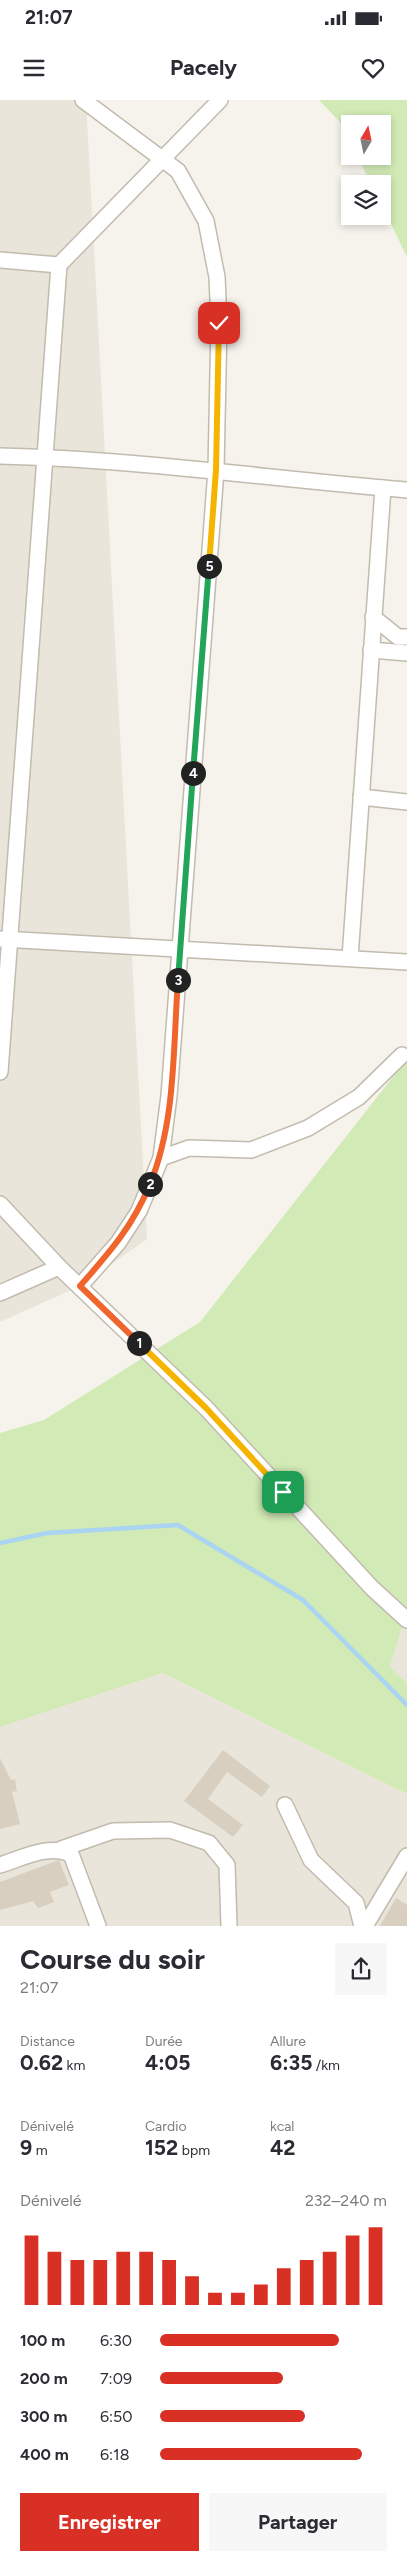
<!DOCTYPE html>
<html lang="fr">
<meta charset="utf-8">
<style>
body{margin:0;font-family:Figtree,sans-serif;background:#f7f7f7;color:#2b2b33;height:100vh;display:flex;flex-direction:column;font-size:19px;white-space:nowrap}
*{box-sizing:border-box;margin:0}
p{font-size:16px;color:#7c7c81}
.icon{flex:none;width:28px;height:28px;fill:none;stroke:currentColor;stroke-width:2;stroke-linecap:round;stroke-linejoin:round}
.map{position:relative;height:1826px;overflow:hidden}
.details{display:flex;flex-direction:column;background:#fff;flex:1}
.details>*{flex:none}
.needle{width:32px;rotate:9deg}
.controls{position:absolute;left:341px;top:15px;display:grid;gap:10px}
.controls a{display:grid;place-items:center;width:50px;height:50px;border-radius:0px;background:#fff;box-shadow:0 2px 8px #0003;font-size:25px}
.pin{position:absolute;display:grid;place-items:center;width:42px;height:42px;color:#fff;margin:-21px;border-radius:10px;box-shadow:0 2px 8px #0006}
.km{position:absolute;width:25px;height:25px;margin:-12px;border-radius:50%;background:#222;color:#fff;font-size:14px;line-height:25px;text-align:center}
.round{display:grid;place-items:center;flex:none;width:52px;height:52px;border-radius:0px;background:#f7f7f7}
.summary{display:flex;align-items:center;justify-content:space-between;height:85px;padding:0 20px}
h1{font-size:28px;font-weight:700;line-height:38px}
.stats{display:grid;grid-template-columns:repeat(3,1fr);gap:8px;height:85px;padding:5px 20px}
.stats div{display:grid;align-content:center}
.stats b{font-size:21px;font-weight:700}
.stats small{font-size:14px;font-weight:400}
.stats p{font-size:14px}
.chart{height:140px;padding:10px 20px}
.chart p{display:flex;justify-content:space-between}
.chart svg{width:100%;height:90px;margin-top:5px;stroke:#d93025;stroke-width:6}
.cta{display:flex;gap:10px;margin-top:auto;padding:10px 20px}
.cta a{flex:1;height:58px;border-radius:0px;background:#d93025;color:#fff;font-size:20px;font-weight:700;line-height:58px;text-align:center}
.cta a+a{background:#f7f7f7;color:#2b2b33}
ul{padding:0 20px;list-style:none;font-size:16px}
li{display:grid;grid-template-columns:80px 60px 1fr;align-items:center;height:38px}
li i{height:12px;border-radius:6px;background:#d93025}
.status{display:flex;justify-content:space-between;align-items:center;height:35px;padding:0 25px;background:#fff;direction:ltr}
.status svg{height:14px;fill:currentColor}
header{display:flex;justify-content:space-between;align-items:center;height:65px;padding:0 20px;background:#fff;font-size:22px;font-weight:700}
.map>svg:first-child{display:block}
</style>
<div class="status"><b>21:07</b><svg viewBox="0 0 49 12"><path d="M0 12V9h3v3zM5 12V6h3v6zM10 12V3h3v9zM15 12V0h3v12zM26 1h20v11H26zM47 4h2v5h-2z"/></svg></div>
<header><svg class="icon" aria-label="menu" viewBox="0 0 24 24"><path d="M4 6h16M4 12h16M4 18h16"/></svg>Pacely<svg class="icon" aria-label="heart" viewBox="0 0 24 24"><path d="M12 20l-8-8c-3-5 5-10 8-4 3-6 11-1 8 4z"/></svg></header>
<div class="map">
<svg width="407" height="1826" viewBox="0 0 407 1826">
<rect width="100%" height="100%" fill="#f6f3ec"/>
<g fill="#eae5da">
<polygon points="0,0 86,0 147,1139 80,1186 0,1222"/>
<polygon points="407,1510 407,1583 390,1567"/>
<polygon points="163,1573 407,1694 407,1826 0,1826 0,1627"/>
</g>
<g fill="#d2eab5">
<polygon points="319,0 407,0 407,157 383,107 382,84 371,84 357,56 382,56 382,24 350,24 350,42 340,22"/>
<polygon points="407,959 407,1510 390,1567 407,1583 407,1694 163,1573 0,1627 0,1333 44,1320 200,1222"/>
</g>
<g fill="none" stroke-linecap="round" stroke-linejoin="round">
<polyline stroke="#a9d4f2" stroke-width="4.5" points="0,1443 47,1433 178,1425 303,1500 407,1605"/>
</g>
<g fill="#d8cfc1">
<polygon points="223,1650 270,1686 262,1697 227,1672 208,1699 243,1725 233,1737 184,1701"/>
<polygon points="0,1658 11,1680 15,1679 17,1691 12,1692 20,1724 0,1729"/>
<polygon points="59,1760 69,1785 50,1792 54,1802 38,1808 33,1801 0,1810 0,1782"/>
<polygon points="396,1798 407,1805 407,1826 380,1826"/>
</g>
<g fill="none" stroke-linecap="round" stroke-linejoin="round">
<defs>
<g id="minor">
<polyline points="0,160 59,165"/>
<path d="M0,356C136,359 271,379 407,390"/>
<polyline points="373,517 398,537 407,537"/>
<polyline points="371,550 407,553"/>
<polyline points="361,697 407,702"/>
<polyline points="2,839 407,862"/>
<polyline points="350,858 383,388"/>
<polyline points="0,972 59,165 220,0"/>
<polyline points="161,1058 189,1048 251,1050 308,1028 359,997 402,955"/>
<polyline points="0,1104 59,1167 206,1308 372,1488 407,1520"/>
<polyline points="80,1186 118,1143 139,1111 161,1058 169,996 216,370 219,223 217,177 206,121 178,71 83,0"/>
<polyline points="0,1193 59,1167"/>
<polyline points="285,1705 311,1760 356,1803 362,1826"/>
<polyline points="61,1749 113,1731 170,1730 209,1743 227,1765 229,1826"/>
<path d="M0,1765C23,1758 48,1744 71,1754L98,1826"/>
<polyline points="365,1826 407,1756"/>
</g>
</defs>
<use href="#minor" stroke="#c2bbae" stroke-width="18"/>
<use href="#minor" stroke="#fff" stroke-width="15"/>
</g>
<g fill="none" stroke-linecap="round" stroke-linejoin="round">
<defs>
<polyline id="split-1" points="139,1243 206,1308 283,1392"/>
<path id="split-2" d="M139,1243L80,1186C110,1152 133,1126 150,1084"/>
<path id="split-3" d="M150,1084C176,1021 173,947 178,880"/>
<polyline id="split-4" points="178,880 193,673"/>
<polyline id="split-5" points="193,673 209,466"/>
<polyline id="split-6" points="209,466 216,370 219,223"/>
</defs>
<use href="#split-1" stroke="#fff" stroke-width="10"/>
<use href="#split-2" stroke="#fff" stroke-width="10"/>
<use href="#split-3" stroke="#fff" stroke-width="10"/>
<use href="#split-4" stroke="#fff" stroke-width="10"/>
<use href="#split-5" stroke="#fff" stroke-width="10"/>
<use href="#split-6" stroke="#fff" stroke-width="10"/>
<use href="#split-1" stroke="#f5b400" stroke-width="6"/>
<use href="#split-2" stroke="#f0652b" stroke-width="6"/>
<use href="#split-3" stroke="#f0652b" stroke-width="6"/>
<use href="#split-4" stroke="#22a559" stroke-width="6"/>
<use href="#split-5" stroke="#22a559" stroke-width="6"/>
<use href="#split-6" stroke="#f5b400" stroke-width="6"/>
</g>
</svg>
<div class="controls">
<a><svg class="needle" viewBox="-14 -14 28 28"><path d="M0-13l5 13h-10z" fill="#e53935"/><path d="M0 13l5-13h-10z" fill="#7c7c81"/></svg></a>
<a><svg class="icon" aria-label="layers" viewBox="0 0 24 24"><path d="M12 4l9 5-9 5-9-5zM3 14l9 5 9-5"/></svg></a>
</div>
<div class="pin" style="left:283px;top:1392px;background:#1e9e55"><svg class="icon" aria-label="arrive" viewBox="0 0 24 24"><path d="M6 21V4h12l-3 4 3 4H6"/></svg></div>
<div class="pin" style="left:219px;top:223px;background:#d93025"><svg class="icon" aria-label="check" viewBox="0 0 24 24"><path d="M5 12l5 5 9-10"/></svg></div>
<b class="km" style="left:139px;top:1243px">1</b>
<b class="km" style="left:150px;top:1084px">2</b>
<b class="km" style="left:178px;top:880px">3</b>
<b class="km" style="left:193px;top:673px">4</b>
<b class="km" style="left:209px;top:466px">5</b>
</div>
<section class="details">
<div class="summary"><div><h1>Course du soir</h1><p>21:07</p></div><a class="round"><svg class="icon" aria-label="share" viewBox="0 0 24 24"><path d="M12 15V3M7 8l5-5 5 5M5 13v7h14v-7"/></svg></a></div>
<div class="stats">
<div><p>Distance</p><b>0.62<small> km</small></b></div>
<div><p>Durée</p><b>4:05</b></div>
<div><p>Allure</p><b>6:35<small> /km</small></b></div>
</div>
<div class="stats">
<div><p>Dénivelé</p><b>9<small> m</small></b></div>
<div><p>Cardio</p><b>152<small> bpm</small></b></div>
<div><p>kcal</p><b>42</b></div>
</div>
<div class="chart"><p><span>Dénivelé</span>232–240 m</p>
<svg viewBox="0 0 160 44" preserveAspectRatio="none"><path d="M5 44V10M15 44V18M25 44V22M35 44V22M45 44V18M55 44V18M65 44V22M75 44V30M85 44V38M95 44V38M105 44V34M115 44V26M125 44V22M135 44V18M145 44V10M155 44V6"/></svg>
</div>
<ul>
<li><b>100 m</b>6:30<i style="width:79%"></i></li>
<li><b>200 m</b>7:09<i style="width:54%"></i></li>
<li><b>300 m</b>6:50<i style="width:64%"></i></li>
<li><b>400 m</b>6:18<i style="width:89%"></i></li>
</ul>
<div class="cta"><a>Enregistrer</a><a>Partager</a></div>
</section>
